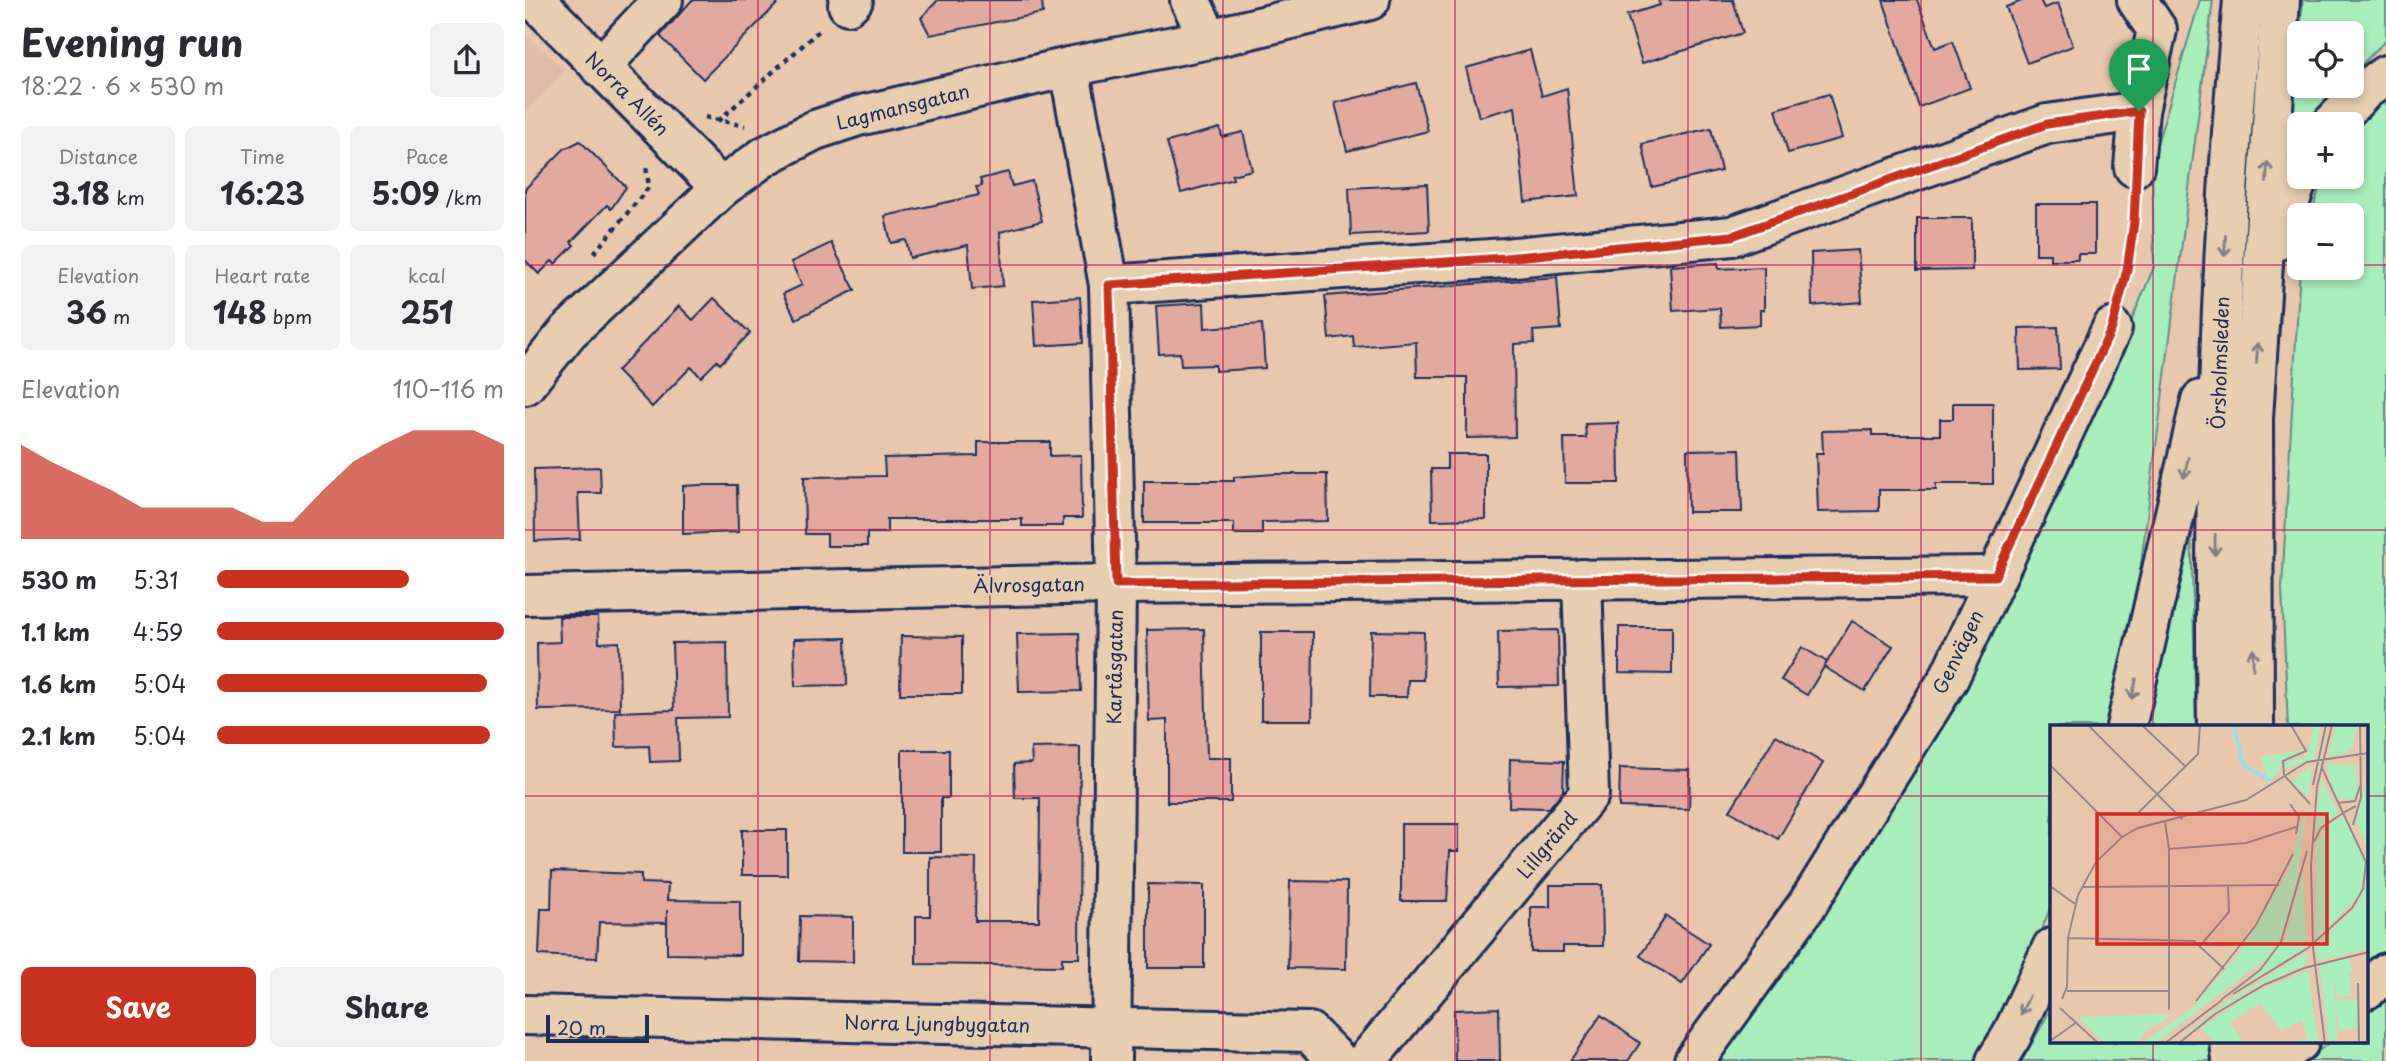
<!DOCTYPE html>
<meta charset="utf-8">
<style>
body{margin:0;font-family:"Playpen Sans",sans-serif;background:#f2f2f3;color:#2b2b33;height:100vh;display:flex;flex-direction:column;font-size:26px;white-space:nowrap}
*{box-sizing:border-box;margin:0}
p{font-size:23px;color:#7c7c81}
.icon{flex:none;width:38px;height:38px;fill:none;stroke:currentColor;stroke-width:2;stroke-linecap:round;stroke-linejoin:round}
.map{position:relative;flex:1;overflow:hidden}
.panel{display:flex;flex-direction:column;background:#fff;width:525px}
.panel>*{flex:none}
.fabs{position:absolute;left:1762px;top:21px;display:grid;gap:14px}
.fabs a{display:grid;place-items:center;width:77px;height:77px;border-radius:10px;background:#fff;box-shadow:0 4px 10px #0003;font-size:35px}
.scale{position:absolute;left:21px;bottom:18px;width:103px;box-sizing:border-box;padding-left:7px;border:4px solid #1b2f5e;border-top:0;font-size:19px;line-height:24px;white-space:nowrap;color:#1b2f5e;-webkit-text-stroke:5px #e8cdaf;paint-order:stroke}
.pin{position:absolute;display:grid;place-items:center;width:60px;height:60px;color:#fff;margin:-72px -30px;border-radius:50% 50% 50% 0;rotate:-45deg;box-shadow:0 0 7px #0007}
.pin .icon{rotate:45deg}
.round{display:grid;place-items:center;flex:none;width:74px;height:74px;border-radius:10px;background:#f2f2f3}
.headline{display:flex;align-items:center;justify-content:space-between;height:119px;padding:0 21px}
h1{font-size:38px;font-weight:700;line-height:52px}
.figures{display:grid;grid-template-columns:repeat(3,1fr);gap:10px;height:119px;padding:7px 21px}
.figures div{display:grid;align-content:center;border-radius:10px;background:#f2f2f3;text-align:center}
.figures b{font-size:30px;font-weight:700}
.figures small{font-size:19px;font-weight:400}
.figures p{font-size:19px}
.chart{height:196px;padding:14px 21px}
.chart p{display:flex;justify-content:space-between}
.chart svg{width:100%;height:126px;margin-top:7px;fill:#c8321e;opacity:.7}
.primary-button{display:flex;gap:14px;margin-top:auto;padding:14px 21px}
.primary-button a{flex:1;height:80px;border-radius:10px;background:#c8321e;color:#fff;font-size:28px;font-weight:700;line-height:80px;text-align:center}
.primary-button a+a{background:#f2f2f3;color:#2b2b33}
ul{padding:0 21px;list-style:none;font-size:23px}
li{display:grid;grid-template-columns:112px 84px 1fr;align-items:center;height:52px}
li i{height:18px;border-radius:9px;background:#c8321e}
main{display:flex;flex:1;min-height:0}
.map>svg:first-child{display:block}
</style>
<main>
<section class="panel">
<div class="headline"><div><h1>Evening run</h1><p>18:22 · 6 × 530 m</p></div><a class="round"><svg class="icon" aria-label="share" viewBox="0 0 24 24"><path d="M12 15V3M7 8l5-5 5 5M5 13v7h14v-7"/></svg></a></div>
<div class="figures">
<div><p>Distance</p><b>3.18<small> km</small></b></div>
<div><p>Time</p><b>16:23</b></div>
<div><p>Pace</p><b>5:09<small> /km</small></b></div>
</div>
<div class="figures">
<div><p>Elevation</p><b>36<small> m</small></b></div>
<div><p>Heart rate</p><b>148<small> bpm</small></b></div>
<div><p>kcal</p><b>251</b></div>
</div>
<div class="chart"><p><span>Elevation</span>110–116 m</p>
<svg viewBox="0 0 160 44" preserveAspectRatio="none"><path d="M0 44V11L10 17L20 22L30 27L40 33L50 33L60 33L70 33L80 38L90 38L100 27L110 17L120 11L130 6L140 6L150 6L160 11V44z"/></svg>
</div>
<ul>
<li><b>530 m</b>5:31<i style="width:67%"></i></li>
<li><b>1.1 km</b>4:59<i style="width:100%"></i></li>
<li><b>1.6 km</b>5:04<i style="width:94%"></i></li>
<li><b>2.1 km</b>5:04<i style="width:95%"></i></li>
</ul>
<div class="primary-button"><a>Save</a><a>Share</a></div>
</section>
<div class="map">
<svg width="1861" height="1061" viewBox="0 0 1861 1061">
<rect width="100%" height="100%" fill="#e8c7ac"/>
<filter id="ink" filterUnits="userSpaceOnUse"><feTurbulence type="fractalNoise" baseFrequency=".0143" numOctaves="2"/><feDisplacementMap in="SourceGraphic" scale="14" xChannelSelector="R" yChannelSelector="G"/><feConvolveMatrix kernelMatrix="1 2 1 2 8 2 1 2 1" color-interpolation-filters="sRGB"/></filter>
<g filter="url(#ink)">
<polygon fill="#e2bba7" points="0,35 40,70 0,113"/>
<g fill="#a8eebb" stroke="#628e8c" stroke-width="2">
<polygon points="1675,0 1688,0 1608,626 1583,727 1527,727 1527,904 1496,980 1455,1061 1195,1061 1424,701 1535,492 1629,267 1627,161"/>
<polygon points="1778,0 1861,0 1861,40 1827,74 1827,33 1775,33"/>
<polygon points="1774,38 1774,86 1816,86 1780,124 1774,124 1774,130 1766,140"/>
<path d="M1861,98V952L1842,968V727H1763L1757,588L1775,268H1827V215H1786L1798,177H1827C1827,142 1826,116 1861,98Z"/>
<polygon points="1665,482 1671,727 1619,727"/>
<polygon points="1861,996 1861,1061 1781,1061 1805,1042 1842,1042 1842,1012"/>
<polygon points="1527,1007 1527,1042 1686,1042 1687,1061 1497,1061"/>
</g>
<g fill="#e2aa9e" stroke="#1b2f5e" stroke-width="2">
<polygon points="167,0 256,0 178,79 135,36"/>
<polygon points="413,0 517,0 518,13 405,35 396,18"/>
<polygon points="1133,0 1208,0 1218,33 1117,63 1102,15 1135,5"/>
<polygon points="1358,0 1392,0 1410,48 1428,41 1445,88 1394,107"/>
<polygon points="1499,0 1515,0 1519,8 1533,3 1548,46 1502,63 1481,7"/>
<polygon points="1005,50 1017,96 1042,88 1053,196 1000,202 990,107 954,117 941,68"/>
<polygon points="891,83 903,131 822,151 810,103"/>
<polygon points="1304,94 1317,138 1263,153 1251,109"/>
<polygon points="695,128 697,137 718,132 727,170 707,175 708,179 656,193 642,142"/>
<polygon points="1186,128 1196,171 1127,187 1117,144"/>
<polygon points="55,141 101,187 86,209 82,205 46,242 49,245 30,264 27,261 14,274 0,260 0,189 39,149"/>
<polygon points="483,172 487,186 507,181 517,221 475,232 478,286 447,289 443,245 385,258 381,240 366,243 360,216 454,195 451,187 457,186 455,179"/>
<polygon points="902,184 904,231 826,235 824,188"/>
<polygon points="1511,204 1570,204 1570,254 1553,254 1553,260 1525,260 1525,254 1511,254"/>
<polygon points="1392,218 1447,218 1447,270 1392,271"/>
<polygon points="306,243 330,290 271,319 258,294 277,285 266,262"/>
<polygon points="1333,250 1337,302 1287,306 1286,253"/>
<polygon points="1193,263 1194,269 1239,267 1239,310 1235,310 1235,325 1196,327 1195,308 1148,311 1145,266"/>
<polygon points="1032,277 1036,329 1008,331 1009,343 989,344 990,437 942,438 942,377 892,377 891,342 829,347 828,336 804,339 800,296"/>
<polygon points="555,297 558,343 511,346 508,300"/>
<polygon points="189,298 225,333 195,364 192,361 176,377 166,367 127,407 92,371 154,306 168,320"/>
<polygon points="679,303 680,328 737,324 740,368 690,371 690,365 656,366 655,353 634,354 631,306"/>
<polygon points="1533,327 1535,369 1495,370 1494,328"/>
<polygon points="1428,403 1468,403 1468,484 1411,484 1411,490 1354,490 1354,511 1293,512 1291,453 1298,453 1297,431 1347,430 1347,435 1415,435 1415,419 1428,419"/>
<polygon points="1093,423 1094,483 1040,483 1039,438 1061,438 1060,424"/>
<polygon points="453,442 525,442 525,456 556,455 557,518 538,518 538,526 497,526 497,519 362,519 362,533 342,533 342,546 302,546 302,534 280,534 279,477 360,476 359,458 453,456"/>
<polygon points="1215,449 1217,512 1163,512 1162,450"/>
<polygon points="922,454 961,454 961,519 907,520 906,469 922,469"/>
<polygon points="75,467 76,493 53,493 55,539 10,541 9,469"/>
<polygon points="749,474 802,474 803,521 737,522 737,534 709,534 709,523 619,523 619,481 709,481 709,477"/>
<polygon points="175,485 212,485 213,532 158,534 158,486"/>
<polygon points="34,617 73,617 74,643 94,642 95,709 13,710 12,643 35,642"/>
<polygon points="1327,621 1368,646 1340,691 1299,667"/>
<polygon points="1094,627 1147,627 1147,674 1094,673"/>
<polygon points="679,629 682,758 706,758 706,802 642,802 642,720 624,721 622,630"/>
<polygon points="1033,630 1034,686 974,687 973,631"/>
<polygon points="846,631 899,632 898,680 883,680 882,697 845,697"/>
<polygon points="736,632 788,632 787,720 736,720"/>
<polygon points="554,633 556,691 494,692 492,634"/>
<polygon points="376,636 437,637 437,694 375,694"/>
<polygon points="321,638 322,685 270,686 269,639"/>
<polygon points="202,642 203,717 153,718 154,761 125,762 124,746 91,747 90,712 149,710 147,643"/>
<polygon points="1277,647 1302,662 1282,695 1256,680"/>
<polygon points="1251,735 1298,763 1253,839 1205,811"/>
<polygon points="555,747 554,958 537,958 537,966 391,964 391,916 405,916 405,857 451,858 450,921 514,921 515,798 490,798 489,764 507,763 506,748"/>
<polygon points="377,750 424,750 424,798 416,798 416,852 377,852"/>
<polygon points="985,759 1039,761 1038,791 1024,808 984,807"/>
<polygon points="1095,768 1165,770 1164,809 1094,807"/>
<polygon points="876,824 934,824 934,851 925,851 922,901 876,901"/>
<rect x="217" y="830" width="45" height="45"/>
<polygon points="27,871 116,874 116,883 143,884 142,900 215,901 215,955 142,954 142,910 142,923 74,922 72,958 14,955 16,909 26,909"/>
<polygon points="765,881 822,882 821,969 763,968"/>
<polygon points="623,884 679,885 679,968 623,968"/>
<polygon points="1025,885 1077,885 1078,946 1038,946 1038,952 1006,952 1006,907 1025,907"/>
<polygon points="275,916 328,917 328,962 274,961"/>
<polygon points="1141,916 1184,944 1157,984 1115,956"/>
<polygon points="974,1008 975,1061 930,1061 929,1010"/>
<polygon points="1076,1015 1115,1043 1103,1061 1045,1061"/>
</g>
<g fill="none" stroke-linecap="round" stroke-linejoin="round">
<defs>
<g id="minor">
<polyline points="10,0 196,188"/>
<polyline points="665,0 684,39"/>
<polyline points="323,5 328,0"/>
<polyline points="75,67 138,0"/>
<polyline points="544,67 584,285 591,584 586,1061"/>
<polyline points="1609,167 1614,111 1632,30 1612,0"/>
<polyline points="584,285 980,258 1207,236 1522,124 1614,111"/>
<polyline points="0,385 43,332 196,188 240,156 290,130 333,116 544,67 684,39 845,0"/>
<polyline points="0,595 591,584 1470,576"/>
<polyline points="1842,989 1861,973"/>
<polyline points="0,1015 784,1032 813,1061"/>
<polyline points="841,1061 1064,794 1057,579"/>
<polyline points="1169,1061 1282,905 1424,678 1587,328"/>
<polyline points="1748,1061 1774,1042"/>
</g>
<g id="major">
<polyline points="1807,124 1840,90 1861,75"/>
<polyline points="1751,241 1774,176"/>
<polyline points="1601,727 1676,400"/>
<path d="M1692,727C1688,484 1695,242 1718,0"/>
<polyline points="1729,727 1728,418 1755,0"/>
<polyline points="1705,1042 1707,1061"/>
<polyline points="1742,1042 1743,1061"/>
<polyline points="1471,1061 1486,1037 1527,948"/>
</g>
</defs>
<use href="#minor" stroke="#1b2f5e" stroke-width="44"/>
<use href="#major" stroke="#1b2f5e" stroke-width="44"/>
<g stroke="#1b2f5e" stroke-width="4.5" stroke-dasharray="5 5" stroke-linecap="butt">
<polyline points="180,117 220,126"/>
<polyline points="193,121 296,29"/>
<polyline points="69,253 124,187 121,166"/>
<polyline points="1596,294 1609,222 1609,202"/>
</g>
<use href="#minor" stroke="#e8cdaf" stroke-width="38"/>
<use href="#major" stroke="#e8cdaf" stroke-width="38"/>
</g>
<defs><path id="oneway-shaft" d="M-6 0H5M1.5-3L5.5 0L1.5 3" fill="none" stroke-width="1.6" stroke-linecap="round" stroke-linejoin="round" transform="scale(1.75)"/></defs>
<g stroke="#827e86">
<use href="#oneway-shaft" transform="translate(1742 172) rotate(-87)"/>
<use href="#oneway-shaft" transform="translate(1700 246) rotate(93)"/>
<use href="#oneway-shaft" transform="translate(1732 353) rotate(-87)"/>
<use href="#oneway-shaft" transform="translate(1661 468) rotate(102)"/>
<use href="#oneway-shaft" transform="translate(1690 545) rotate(91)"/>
<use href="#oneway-shaft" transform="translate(1728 659) rotate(-90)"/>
<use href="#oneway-shaft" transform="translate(1609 689) rotate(103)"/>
<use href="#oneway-shaft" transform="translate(1500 1005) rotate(115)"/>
</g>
</g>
<g fill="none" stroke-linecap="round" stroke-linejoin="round" filter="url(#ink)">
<defs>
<polygon id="route" points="1614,111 1609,222 1602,270 1587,328 1470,576 591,584 584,285 980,258 1207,236 1522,124"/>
</defs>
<use href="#route" stroke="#fff" stroke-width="14"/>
<use href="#route" stroke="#c8321e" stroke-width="9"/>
</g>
<path fill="none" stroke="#c2185b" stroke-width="2" stroke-opacity="0.55" d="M233,0V1061M465,0V1061M698,0V1061M930,0V1061M1163,0V1061M1396,0V1061M1628,0V727M0,265H1774M1827,265H1861M0,530H1861M0,796H1527M1842,796H1861M1628,1042V1061"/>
<g text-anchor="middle" stroke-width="5" stroke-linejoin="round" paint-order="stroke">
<g font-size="19" fill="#1b2f5e" stroke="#e8cdaf">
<text transform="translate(102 94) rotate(45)" y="7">Norra Allén</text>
<text transform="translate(378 107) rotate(-14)" y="7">Lagmansgatan</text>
<text transform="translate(1695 363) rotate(-88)" y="7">Örsholmsleden</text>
<text transform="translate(504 585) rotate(-1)" y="7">Älvrosgatan</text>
<text transform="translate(1433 652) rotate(-64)" y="7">Genvägen</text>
<text transform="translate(590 667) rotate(-89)" y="7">Kartåsgatan</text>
<text transform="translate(1022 845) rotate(-50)" y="7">Lillgränd</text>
<text transform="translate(412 1024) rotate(1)" y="7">Norra Ljungbygatan</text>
</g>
</g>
<g transform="translate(1525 725)">
<rect width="318" height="318" fill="#e8c7ac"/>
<path d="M264,0H271L264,34L235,44V37L257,31ZM286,0H308L303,20L298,27L278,32ZM255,25L232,35L230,45L218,59L211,32ZM276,39L305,40L308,66L303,75L286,72ZM262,41L258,72L242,56ZM271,54L289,88L265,106ZM317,55L319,80L318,124L306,96ZM257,79L246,166L232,210L217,233L106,318L91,319L141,284L188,230L237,149ZM293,92L308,115L315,141L310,170L266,215V119L276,101ZM253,148L256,222L200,257L235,215ZM318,155V224L268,236L266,220L306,182ZM256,227L257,239L201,264L122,319L184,272ZM298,232L303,247L294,248L300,249L301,271L287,272L284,249L287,318H279L269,241ZM258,245L268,318H243L258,313L251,296L231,305L210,278L180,297L194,318H165L151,303L201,269ZM308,274V304L289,305L285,275ZM117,289L118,293L95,306L87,319L54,318L28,292Z" fill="#a8eebb"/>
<path fill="none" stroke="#8fe0e9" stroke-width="3.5" d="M184,0L193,40L221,56"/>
<path fill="none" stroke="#968a8d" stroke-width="2" d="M38,0L132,94M92,0L136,42M0,40L72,112M234,50L233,36L256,26L241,0M234,50L260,79M263,60L276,0M288,78L305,76L310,61M240,79L249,92L246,109M87,89L148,29L150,0M115,97L119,124V285M303,100L311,72L310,0M264,117L271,103L293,88L272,43M119,124L196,118L246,102M0,161L25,179M32,162L229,160M18,213L144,216L174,244M150,221L179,187L178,160M308,258L309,319M17,266H120M183,269L258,223L302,183L313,164L316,137L293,88L306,81M12,274L17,262L18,213L28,170L46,137L72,112L88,103L196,75L257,37L319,28M171,275L210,245L231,217L257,126M146,276L206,200L243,129M10,283L49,319M0,316L27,297M114,319L172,275M128,319L165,289L214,260L254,243L319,227M275,319L263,223L261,140L267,62L282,0"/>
<path fill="#d62828" fill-opacity="0.15" stroke="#d62828" stroke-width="3.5" d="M47,89H277V219H47Z"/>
<rect width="318" height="318" fill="none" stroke="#1b2f5e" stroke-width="3.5"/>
</g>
</svg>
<div class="fabs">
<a><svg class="icon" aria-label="locate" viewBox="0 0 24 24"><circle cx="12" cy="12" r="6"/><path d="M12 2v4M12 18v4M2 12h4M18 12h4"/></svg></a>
<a>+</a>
<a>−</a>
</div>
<div class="scale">20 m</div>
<div class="pin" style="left:1614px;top:111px;background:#1e9e55"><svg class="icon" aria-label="arrive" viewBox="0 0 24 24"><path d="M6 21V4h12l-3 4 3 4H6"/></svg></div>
</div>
</main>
